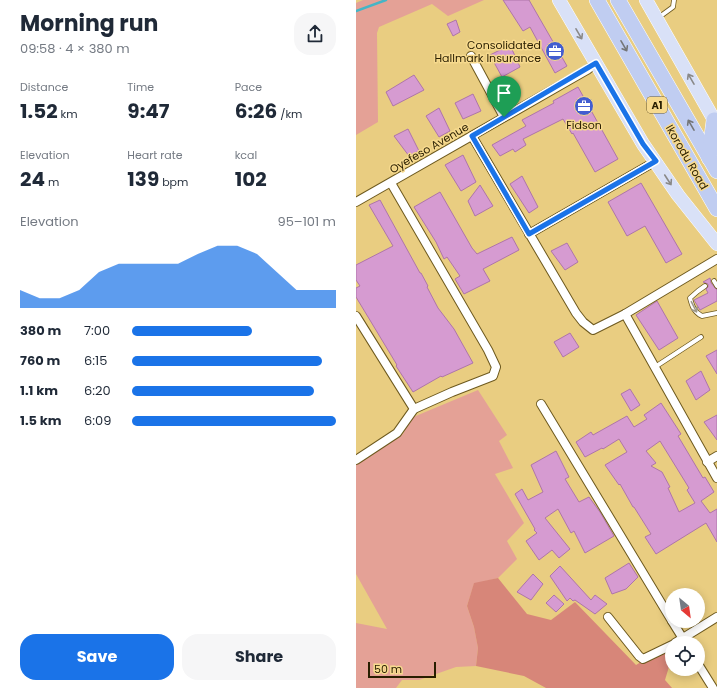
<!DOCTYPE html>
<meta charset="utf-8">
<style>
body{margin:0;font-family:Poppins,sans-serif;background:#f6f6f7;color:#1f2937;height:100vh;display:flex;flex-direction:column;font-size:15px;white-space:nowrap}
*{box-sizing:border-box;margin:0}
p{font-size:13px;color:#747a83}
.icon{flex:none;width:22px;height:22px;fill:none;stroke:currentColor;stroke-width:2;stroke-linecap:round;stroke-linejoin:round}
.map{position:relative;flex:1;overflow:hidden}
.details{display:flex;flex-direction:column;background:#fff;width:356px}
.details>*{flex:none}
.needle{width:26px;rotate:151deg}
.tools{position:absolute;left:309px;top:588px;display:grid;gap:8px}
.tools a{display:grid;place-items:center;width:40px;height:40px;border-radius:50%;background:#fff;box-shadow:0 2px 10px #0003;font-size:20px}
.scale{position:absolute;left:12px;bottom:10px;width:68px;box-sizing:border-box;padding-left:4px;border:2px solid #291e00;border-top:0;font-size:11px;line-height:14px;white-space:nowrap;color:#291e00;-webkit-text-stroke:3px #f7da8e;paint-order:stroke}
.pin{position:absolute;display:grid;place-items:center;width:34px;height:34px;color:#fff;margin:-41px -17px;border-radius:50% 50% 50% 0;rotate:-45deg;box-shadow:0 0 4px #0007}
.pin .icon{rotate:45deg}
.round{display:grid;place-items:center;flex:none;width:42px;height:42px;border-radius:16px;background:#f6f6f7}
.overview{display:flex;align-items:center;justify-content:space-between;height:68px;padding:0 20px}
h1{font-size:22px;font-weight:700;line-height:30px}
.figures{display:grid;grid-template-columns:repeat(3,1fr);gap:6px;height:68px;padding:4px 20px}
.figures div{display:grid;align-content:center}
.figures b{font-size:20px;font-weight:700}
.figures small{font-size:11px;font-weight:400}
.figures p{font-size:11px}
.chart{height:112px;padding:8px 20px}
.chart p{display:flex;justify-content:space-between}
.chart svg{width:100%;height:72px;margin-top:4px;fill:#1a73e8;opacity:.7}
.primary-button{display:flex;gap:8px;margin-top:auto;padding:8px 20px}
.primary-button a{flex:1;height:46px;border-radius:16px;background:#1a73e8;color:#fff;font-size:16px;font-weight:700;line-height:46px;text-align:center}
.primary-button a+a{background:#f6f6f7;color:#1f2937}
ul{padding:0 20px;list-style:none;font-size:13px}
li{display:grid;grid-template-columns:64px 48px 1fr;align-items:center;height:30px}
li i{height:10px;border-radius:5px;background:#1a73e8}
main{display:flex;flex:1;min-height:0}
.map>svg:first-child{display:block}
</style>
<main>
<section class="details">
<div class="overview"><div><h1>Morning run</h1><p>09:58 · 4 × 380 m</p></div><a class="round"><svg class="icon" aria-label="share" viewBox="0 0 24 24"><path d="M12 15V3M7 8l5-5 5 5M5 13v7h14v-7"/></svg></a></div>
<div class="figures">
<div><p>Distance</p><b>1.52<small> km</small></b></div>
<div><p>Time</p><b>9:47</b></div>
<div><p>Pace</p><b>6:26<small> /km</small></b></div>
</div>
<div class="figures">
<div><p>Elevation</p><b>24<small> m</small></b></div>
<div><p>Heart rate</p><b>139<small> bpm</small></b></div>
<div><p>kcal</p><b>102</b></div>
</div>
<div class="chart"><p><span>Elevation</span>95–101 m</p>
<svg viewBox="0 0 160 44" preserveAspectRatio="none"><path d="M0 44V33L10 38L20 38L30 33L40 22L50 17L60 17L70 17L80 17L90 11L100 6L110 6L120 11L130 22L140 33L150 33L160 33V44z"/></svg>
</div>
<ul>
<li><b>380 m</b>7:00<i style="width:59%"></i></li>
<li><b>760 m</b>6:15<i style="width:93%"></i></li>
<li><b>1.1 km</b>6:20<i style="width:89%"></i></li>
<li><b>1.5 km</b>6:09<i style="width:100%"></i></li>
</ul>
<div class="primary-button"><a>Save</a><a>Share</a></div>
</section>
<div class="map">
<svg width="361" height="688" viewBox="0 0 361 688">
<rect width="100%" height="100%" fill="#e9cd81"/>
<g fill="#e4a196">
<polygon points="7,0 128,0 92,16 76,4 23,27 21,33 22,122 0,135 0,3"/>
<polygon points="122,390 151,435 143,441 157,468 139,474 168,523 151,541 161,559 142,578 118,584 111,606 118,627 122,648 120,666 100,667 63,680 46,680 40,688 0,688 0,623 31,629 0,574 0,464 47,434 55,418"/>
</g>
<polygon fill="#d78679" points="142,578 171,614 195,620 219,602 280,665 305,650 315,660 309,680 316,688 190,688 168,676 120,666 122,648 118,627 111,606 118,583"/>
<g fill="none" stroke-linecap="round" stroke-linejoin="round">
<polyline stroke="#45b5c6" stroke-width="2.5" points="0,11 30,0"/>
</g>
<g fill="#d69bd1" stroke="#ae75a9" fill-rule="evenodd">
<polygon points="147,0 173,0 211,66 199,73 174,27 167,31"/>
<polygon points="100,20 104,32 97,36 91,24"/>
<polygon points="154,45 164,67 146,77 134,55"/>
<polygon points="58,75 68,90 37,106 30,92"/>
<polygon points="222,87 262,159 239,172 217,133 216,134 207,119 167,139 170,145 159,152 157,149 144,156 136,145 170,126 166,120 198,103 197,101"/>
<polygon points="145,88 156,107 150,110 140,91"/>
<polygon points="117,94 125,111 107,119 99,103"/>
<polygon points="83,108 94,131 83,137 70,116"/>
<polygon points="52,129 63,151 53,156 38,136"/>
<polygon points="107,155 120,182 105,191 89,165"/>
<polygon points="166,176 182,207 173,213 154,184"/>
<polygon points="285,183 326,254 310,263 289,226 271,236 252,202"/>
<polygon points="124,185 137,206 119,216 112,201"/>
<polygon points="84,192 116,248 121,254 156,237 163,250 127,269 134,281 108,294 99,279 104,276 91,257 88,259 80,242 58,207"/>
<polygon points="24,200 64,273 65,273 72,286 71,287 82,308 98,329 117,363 86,377 85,376 57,392 40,366 41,365 0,297 0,288 4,286 0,280 0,265 37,246 13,205"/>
<polygon points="211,243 222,262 209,270 195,251"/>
<polygon points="354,278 355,283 361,290 361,301 344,310 338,300 352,293 350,289 352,287 352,284 347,282"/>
<polygon points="301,301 322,338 303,350 280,315"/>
<polygon points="214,333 223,347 207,357 198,342"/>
<polygon points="361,350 361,374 350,356"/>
<polygon points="345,371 354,390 340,400 330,381"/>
<polygon points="274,389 284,405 275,411 265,394"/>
<path d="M305,403L325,434L322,436L347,478L349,477L358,492L345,501L354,513L361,509V542L350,523L300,554L289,537L295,534L278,507H277L264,484L263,485L249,465L271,452L263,439L247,449L246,448L229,457L220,442L235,432L237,435L271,416L278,427L291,419L288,415ZM304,441L333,488L331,490L339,503L323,512L312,488L314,487L306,472L295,466L300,463L290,451Z"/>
<polygon points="361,415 361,440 348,422"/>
<polygon points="200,451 213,477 209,479 223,502 233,497 244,512 258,536 229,553 218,531 215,533 202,509 189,518 214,549 203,558 196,550 183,560 170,541 181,533 178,530 179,529 159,494 166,489 172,500 187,492 175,465"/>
<polygon points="273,563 282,577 270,589 256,594 249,578"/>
<polygon points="204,566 235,600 239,595 251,604 239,614 219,600 217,601 214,598 211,601 194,576"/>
<polygon points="177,574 187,584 175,600 161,592"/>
<polygon points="198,595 208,604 200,612 190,603"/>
</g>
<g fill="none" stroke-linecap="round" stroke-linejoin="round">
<defs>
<g id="service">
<polyline points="302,18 317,7 318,0"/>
<polyline points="358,281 361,286"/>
<path d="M349,286L342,291L334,298C336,306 338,312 346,316L361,313"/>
<polyline points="299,367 345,337"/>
</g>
<g id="minor">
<polyline points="115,56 148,117"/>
<polyline points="116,136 220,313 227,322 237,330 269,314 361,259"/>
<polyline points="0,202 231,70 240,63"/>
<polyline points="173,234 300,161"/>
<polyline points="269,314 361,478"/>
<polyline points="0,316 58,409"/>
<polyline points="185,404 316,621"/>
<polyline points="0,460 41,433 58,409 96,392 137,376 140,367 132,350 35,183"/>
<polyline points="351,462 361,456"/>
<polyline points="252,617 283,656 287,659 316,645"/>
<polyline points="316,621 329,642"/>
<polyline points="319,643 361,617"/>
<polyline points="342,664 357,688"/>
</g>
<g id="primary">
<polyline points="203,0 287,144 322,195 361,244"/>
<polyline points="290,0 361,125"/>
</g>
<g id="motorway">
<polyline points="241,0 361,209"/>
<polyline points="262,0 361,171"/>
<polyline points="353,158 358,120"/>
</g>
</defs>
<use href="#service" stroke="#6d591e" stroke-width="5.5"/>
<use href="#minor" stroke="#6d591e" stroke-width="10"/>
<use href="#primary" stroke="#fff" stroke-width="14"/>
<use href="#motorway" stroke="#fff" stroke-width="16"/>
<use href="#service" stroke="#fff" stroke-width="4"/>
<use href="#minor" stroke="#fff" stroke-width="8"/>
<use href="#primary" stroke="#d9e1f7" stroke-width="13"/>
<use href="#motorway" stroke="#c0cdf1" stroke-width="15"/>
</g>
<defs><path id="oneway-shaft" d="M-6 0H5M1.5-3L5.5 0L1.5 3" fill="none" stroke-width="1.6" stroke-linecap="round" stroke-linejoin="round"/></defs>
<g stroke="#8a8988">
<use href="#oneway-shaft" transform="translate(223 34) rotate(60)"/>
<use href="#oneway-shaft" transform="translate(335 79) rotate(-120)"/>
<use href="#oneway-shaft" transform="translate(312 180) rotate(57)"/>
</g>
<g stroke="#747678">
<use href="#oneway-shaft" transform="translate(268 46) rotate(60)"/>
<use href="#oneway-shaft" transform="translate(335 125) rotate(-120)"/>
</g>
<use stroke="#9f9a8c" href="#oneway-shaft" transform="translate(338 307) rotate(63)"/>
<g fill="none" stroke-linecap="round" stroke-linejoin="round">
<defs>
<polygon id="route" points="240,63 287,144 300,161 173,234 116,136"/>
</defs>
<use href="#route" stroke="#fff" stroke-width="8"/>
<use href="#route" stroke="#1a73e8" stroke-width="5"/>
</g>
<defs>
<symbol id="office-disc" viewBox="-11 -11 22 22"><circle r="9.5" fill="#425dd0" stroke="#f7da8e"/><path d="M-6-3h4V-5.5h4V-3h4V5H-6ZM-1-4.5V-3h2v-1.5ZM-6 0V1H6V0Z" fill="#fff"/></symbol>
</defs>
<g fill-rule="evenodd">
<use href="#office-disc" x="188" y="40" width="22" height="22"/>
<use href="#office-disc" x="217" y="95" width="22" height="22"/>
</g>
<g text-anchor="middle" stroke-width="3" stroke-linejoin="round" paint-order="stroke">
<rect fill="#f7da8e" stroke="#67562b" stroke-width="1" x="291" y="97" width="20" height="16" rx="3"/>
<g font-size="10" font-weight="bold" fill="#291e00">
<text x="301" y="109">A1</text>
</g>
<g font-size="11" fill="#291e00" stroke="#f7da8e" text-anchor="end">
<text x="185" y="49">Consolidated<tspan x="185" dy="13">Hallmark Insurance</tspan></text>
<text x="228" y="129" text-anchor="middle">Fidson</text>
</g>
<g font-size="11" fill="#291e00" stroke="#f7da8e">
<text transform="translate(73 148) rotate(-30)" y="4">Oyefeso Avenue</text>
<text transform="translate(331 157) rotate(60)" y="4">Ikorodu Road</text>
</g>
</g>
</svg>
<div class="tools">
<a><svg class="needle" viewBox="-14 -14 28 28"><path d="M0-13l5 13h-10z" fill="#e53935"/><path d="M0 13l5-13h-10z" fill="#747a83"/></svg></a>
<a><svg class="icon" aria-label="locate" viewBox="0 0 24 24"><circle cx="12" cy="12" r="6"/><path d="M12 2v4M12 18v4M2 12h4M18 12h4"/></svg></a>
</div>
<div class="scale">50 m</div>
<div class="pin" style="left:148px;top:117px;background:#1e9e55"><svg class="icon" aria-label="arrive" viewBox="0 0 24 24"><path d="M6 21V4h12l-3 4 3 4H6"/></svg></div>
</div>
</main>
